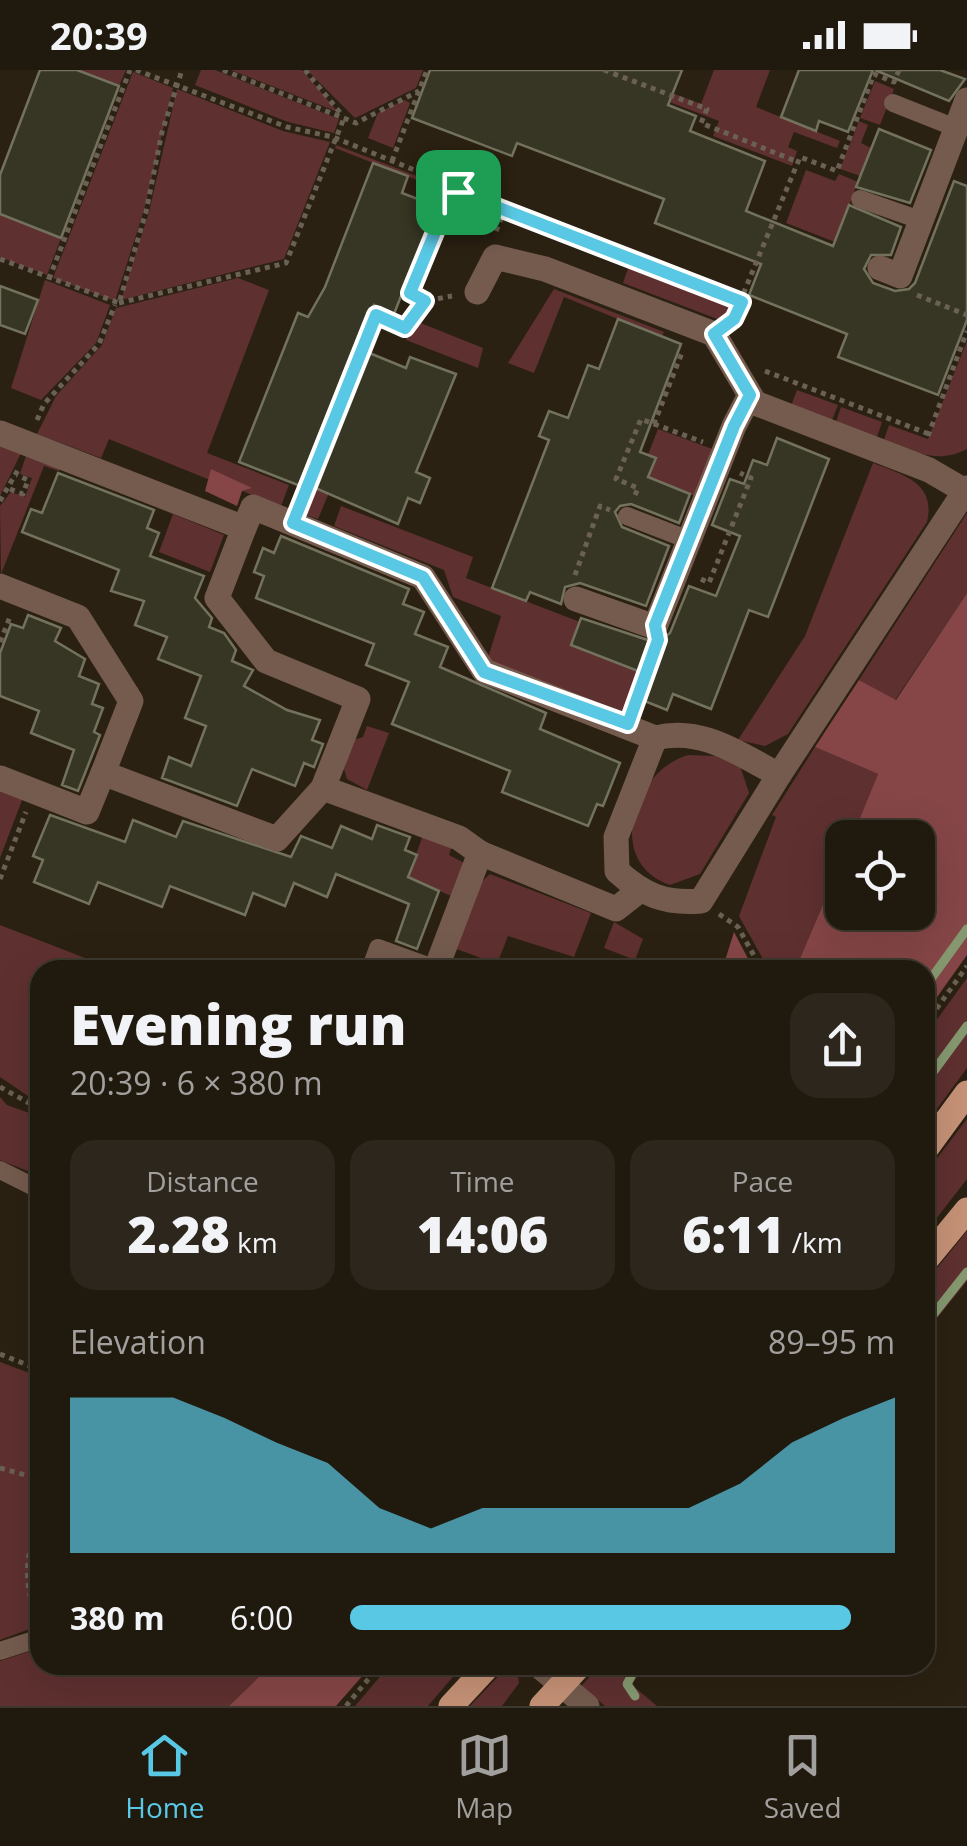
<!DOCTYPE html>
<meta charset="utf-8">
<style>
body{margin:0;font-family:"Open Sans",sans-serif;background:#2d261c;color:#f1f3f6;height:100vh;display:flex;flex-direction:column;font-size:38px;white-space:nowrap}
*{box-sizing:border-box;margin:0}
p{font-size:32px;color:#a2a09e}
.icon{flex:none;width:55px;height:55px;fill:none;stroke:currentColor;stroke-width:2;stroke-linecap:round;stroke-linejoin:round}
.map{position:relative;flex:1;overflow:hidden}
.details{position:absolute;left:30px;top:890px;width:905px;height:715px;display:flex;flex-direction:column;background:#20190e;border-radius:30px;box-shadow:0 10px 40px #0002,0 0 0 2px #3d382e}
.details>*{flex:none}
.controls{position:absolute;left:825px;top:750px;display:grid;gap:20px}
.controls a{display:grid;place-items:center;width:110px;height:110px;border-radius:20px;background:#20190e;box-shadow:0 10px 40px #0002,0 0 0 2px #3d382e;font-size:50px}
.pin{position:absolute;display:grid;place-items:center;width:85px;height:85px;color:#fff;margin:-42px;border-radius:20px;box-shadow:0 5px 15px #0006}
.round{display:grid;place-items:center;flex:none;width:105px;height:105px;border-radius:30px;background:#2d261c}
.summary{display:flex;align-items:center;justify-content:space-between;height:170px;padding:0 40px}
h1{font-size:55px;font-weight:800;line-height:75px}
.figures{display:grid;grid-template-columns:repeat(3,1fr);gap:15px;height:170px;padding:10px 40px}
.figures div{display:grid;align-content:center;border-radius:25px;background:#2d261c;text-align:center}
.figures b{font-size:50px;font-weight:800}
.figures small{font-size:28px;font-weight:400}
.figures p{font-size:28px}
.chart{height:280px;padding:20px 40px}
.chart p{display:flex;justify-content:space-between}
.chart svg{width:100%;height:180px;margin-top:10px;fill:#59c8e4;opacity:.7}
ul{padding:0 40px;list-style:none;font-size:32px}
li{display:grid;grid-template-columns:160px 120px 1fr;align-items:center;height:75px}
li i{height:25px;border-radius:12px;background:#59c8e4}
.status{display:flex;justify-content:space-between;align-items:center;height:70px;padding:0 50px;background:#20190e;direction:ltr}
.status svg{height:28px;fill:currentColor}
.tabs{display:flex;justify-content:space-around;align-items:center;height:140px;border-top:2px solid #3d382e;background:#20190e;font-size:28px;color:#a2a09e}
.tabs a{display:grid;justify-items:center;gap:5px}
.tabs .current{color:#59c8e4}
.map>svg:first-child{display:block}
</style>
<div class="status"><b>20:39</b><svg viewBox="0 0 49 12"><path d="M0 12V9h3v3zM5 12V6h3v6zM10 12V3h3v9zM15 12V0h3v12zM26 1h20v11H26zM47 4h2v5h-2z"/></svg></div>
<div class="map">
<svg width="967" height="1636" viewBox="0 0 967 1636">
<rect width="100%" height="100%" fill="#2b2112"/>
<g fill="#5f3030">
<polygon points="77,0 126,0 119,16"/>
<polygon points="201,0 215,0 339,49 334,63 288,52 195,15"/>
<polygon points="231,0 302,0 338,42"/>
<polygon points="307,0 423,0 416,18 355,48"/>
<polygon points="611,0 701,34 714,0 770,0 756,37 840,71 837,78 794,62 788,77 797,81 792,96 713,66 719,51 599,5"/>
<polygon points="133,2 173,18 144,140 115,231 53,208"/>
<polygon points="875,11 894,19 880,55 860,48"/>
<polygon points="177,19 283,61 330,72 284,189 121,230 149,142"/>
<polygon points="404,30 410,33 393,78 368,68 378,43"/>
<polygon points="859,51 868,55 861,73 871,78 860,106 840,99"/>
<polygon points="336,75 443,116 442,120 335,78"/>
<polygon points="806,100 835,111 839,104 858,112 835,172 786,153"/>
<polygon points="453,126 478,158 476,162 445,150"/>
<polygon points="0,144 61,168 47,205 0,187"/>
<polygon points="630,193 731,233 725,252 623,213"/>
<polygon points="238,208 269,220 207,383 289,415 281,436 242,421 250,418 211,400 210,410 109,369 101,388 37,364 56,326 102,275 116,238"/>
<polygon points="45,210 110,235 96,273 41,330 11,318"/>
<polygon points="554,219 664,262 662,267 564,227 534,303 508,293"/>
<polygon points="413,250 483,278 478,298 406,270"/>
<path d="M967,271V379C937,395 913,381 884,370L889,355L928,369Z"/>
<polygon points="797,320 838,335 832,350 791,336"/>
<polygon points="841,337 882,352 877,367 836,352"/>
<polygon points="658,359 715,380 695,426 648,408 655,388 648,385"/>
<polygon points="0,373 22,381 0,426"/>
<polygon points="27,383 61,396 59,401 44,396 1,504 0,436 11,422 25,427 32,408 20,404"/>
<polygon points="320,393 338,401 318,449 300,443"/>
<path d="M873,393C904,405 936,413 927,452L788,664L765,676L738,670L805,566Z"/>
<polygon points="341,436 473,487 466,508 580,552 571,575 630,597 653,580 629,646 487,591 501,546 453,527 444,500 334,456"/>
<polygon points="967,443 967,523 895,630 859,610"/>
<polygon points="173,444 224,465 210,502 159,482"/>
<polygon points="367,656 389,663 367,720 347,709 344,699 353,670 363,667"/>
<polygon points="815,677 878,704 852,767 842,768 842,790 795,900 769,900 739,846 776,747 772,745"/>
<path d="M688,685L715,686L740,696L749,723L700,804L670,815C604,792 633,701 688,685Z"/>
<polygon points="0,716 24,725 0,788"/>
<polygon points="423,765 452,776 449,785 464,793 451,826 408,807"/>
<polygon points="490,804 591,843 574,887 508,866 497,894 454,878 477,816"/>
<polygon points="614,852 643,869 635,890 604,878"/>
<polygon points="0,855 116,900 40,900 40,1034 0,1007"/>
<polygon points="967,908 967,998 925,1055 925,966"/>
<polygon points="0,1027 7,1035 40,1047 40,1106 0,1090"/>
<polygon points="967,1049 967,1109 925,1163 925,1104"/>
<polygon points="967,1161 967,1211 925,1263 925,1213"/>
<polygon points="0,1292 40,1307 40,1555 0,1570"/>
<polygon points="40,1578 40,1595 271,1595 229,1636 0,1636 0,1591"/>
<polygon points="390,1595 463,1595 428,1636 355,1636"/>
<polygon points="509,1595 517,1595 519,1613 502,1636 470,1636"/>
<polygon points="601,1595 644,1595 632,1615 657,1636 605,1636 581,1616"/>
</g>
<g fill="#864647">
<polygon points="211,399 252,418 242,421 237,436 205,421"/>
<polygon points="967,523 967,885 925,944 925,900 795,900 842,790 842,842 918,842 918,768 852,767 878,704 815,677 859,610 896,630"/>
<polygon points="734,862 754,900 722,900"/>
<polygon points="271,1595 372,1595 336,1636 229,1636"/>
</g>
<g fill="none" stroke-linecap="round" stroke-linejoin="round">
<g stroke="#869970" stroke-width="9">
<polyline points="925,917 967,859"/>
<polyline points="925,1013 967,956"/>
<polyline points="925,1255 967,1202"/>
<polyline points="635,1626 627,1614 637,1595"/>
</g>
</g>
<g fill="#373624" stroke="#73725d" stroke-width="2.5">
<polygon points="40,0 77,0 119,16 61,168 0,144 0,105"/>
<polygon points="430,0 682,0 668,35 696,46 690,61 765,91 746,141 833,176 849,135 901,157 891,185 871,185 864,199 873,213 895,221 909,219 915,213 954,111 967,116 967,250 938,325 838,287 847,264 749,225 761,194 655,153 664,129 517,73 512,86 412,48"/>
<polygon points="799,0 873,0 848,62 819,51 816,61 781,47"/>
<polygon points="875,0 940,0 965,9 949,31"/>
<polygon points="879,59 931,80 910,133 856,117"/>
<polygon points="373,93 408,106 402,123 436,136 394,244 374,235 357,278 406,298 410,287 456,304 416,402 430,408 420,433 408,428 398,454 304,413 303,417 239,392 298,243 308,247 325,217"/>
<polygon points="0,216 38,230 25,264 0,255"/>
<polygon points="618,249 681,274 640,382 656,388 648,407 690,424 679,453 631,434 620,436 615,442 622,457 669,476 646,536 580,513 565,517 561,534 530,522 526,531 492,518 549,370 539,366 549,341 568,348 588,295 599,299"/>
<polygon points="777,368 829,389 768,547 749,540 711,639 673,624 667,640 642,630 651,606 571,575 581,548 657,573 670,563 689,516 716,526 740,466 712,455 730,409 744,414 753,390 767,395"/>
<polygon points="58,403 154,440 147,458 159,463 150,486 204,506 195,528 212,548 209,557 224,563 236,580 232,591 253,600 244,616 287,640 320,650 312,670 323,674 314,697 304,693 295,716 252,699 237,736 162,708 169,687 191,696 206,656 185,648 201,606 158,589 167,567 135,555 144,531 111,521 119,500 22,462 31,439 42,443"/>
<polygon points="281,466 409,519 403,534 424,542 415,564 448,577 440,597 546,643 540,659 620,693 603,736 597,734 588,756 502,722 510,701 392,654 409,612 366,595 374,574 256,528 264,506 254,502 263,478 274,483"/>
<polygon points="28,545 61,558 55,571 85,589 79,606 99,614 92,634 103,638 94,662 100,665 78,721 62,715 74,680 31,663 39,641 0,626 0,583 11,554 23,558"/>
<polygon points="50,745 125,772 133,750 176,767 183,751 291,787 301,766 332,778 341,756 372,769 377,755 410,767 405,780 417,785 408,807 439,821 417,879 396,871 409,834 336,804 327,827 294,813 285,836 253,823 245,845 170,816 162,837 98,812 89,834 34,812 43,790 33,786"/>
</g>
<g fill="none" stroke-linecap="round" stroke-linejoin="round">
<g stroke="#6a6154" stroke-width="5" stroke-dasharray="5 5" stroke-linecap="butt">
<polyline points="136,0 287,57 333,67 454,116 488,163"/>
<polyline points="223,0 356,53 419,21"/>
<polyline points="305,0 342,45"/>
<polyline points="604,0 707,39 701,53 798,92"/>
<polyline points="392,91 427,0"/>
<polyline points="461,123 740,231"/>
<polyline points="496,161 505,140"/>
<polyline points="0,189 119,233 146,142 162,62 182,0"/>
<polyline points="49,209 130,0"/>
<polyline points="917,225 967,245"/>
<polyline points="425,231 410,223 454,116"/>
<polyline points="119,233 286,193 344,48"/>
<polyline points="732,251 800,87 837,101 874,4 894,12 899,0"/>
<polyline points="765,301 929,364"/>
<polyline points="37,350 44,334 99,274 115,235"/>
<polyline points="654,354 703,372"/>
<polyline points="928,366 967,261"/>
<polyline points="10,419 23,424 28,410 17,405"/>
<polyline points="635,425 638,418 616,409 641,349 654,354 683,280"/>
<polyline points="0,431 19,398"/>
<polyline points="301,432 376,245 405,258 425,231 452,226"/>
<polyline points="575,505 600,436 610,440"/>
<polyline points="701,509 709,513 751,408 740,403"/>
<polyline points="0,572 10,547"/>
<polyline points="636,633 654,582"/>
<polyline points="0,809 26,742"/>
<polyline points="719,844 738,857 762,900"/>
<polyline points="925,955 967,896"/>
<polyline points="0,1017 40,1039"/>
<polyline points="0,1284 40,1300"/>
<polyline points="0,1398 40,1409"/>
<path d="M36,1547C25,1517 23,1484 40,1456"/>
<polyline points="346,1636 380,1595"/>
</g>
<g stroke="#745b4e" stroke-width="18">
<polyline points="893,33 956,58"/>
<polyline points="860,129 920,150"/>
<polyline points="627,446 689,470"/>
<polyline points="370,900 378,878 436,899"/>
<polyline points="0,1100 34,1117"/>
<polyline points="0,1581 40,1568"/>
</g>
<g stroke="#745b4e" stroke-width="25">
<polyline points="880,198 900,206 967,30"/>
<polyline points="477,222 495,187 545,199 714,264 755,333 929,400 965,421"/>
<path d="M0,363L244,458L253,437L423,507L484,601L655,668C702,656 739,684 779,705L701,831C665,834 643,825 617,801L616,767L655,668"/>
<polyline points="244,458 217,528 266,591 358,629 323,718 459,768 480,783 616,839 639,821"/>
<polyline points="0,516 78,547 131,631 103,703 277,769 323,718"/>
<polyline points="576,529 655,557 734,356 750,325"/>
<polyline points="779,705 967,418"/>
<polyline points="0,708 87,742 103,703"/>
<polyline points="436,899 480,783"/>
<polyline points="538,1595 587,1636"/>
</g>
<g stroke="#c69277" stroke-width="25">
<polyline points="925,1080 967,1023"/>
<polyline points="925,1191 967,1140"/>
<polyline points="451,1636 489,1595"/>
<polyline points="542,1636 580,1595"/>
</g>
</g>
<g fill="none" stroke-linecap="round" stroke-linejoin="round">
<defs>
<polygon id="route" points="454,116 458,122 742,232 734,249 714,264 750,325 734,356 655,555 658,570 628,654 484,602 423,507 293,453 376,245 405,258 425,231 410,223"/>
</defs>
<use href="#route" stroke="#fff" stroke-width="20"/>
<use href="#route" stroke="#59c8e4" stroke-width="12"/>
</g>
</svg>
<div class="controls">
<a><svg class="icon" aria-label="locate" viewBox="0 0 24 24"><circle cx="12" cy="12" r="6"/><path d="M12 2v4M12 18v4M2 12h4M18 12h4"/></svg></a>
</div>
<div class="pin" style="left:458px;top:122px;background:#1e9e55"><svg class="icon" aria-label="arrive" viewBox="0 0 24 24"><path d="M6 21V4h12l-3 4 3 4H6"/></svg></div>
<section class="details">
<div class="summary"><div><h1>Evening run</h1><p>20:39 · 6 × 380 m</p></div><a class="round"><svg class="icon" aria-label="share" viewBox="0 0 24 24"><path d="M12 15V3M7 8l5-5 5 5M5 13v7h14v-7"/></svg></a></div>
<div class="figures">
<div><p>Distance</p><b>2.28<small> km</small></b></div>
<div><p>Time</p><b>14:06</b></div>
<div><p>Pace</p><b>6:11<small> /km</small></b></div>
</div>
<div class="chart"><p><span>Elevation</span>89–95 m</p>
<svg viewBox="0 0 160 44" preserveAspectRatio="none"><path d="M0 44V6L10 6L20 6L30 11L40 17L50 22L60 33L70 38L80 33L90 33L100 33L110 33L120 33L130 27L140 17L150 11L160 6V44z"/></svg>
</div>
<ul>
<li><b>380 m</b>6:00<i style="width:92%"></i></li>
</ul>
</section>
</div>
<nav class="tabs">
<a class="current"><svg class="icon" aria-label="home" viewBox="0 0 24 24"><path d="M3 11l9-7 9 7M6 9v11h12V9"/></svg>Home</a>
<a><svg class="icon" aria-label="map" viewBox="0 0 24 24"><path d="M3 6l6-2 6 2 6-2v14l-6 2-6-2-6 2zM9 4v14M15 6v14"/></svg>Map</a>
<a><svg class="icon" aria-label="saved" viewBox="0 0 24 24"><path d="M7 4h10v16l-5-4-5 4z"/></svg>Saved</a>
</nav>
